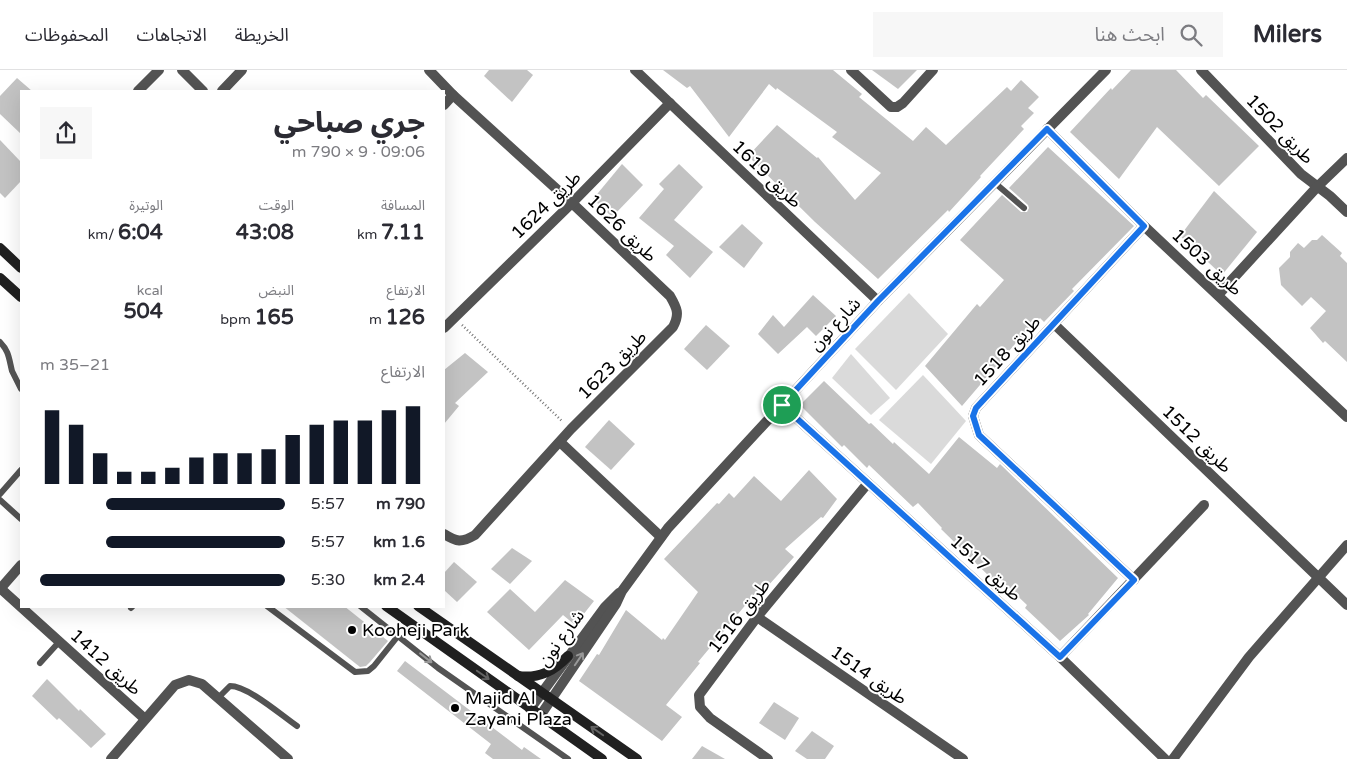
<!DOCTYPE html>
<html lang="ar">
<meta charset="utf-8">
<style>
body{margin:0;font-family:"Varela Round","Noto Sans Arabic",sans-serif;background:#f7f7f7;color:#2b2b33;direction:rtl;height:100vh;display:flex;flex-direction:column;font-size:19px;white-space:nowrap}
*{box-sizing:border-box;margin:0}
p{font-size:16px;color:#7c7c81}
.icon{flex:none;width:28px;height:28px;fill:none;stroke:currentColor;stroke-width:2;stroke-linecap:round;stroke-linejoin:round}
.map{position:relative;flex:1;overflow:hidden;direction:ltr}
.panel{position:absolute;left:20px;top:20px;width:425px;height:518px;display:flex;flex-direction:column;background:#fff;border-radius:0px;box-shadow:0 5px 20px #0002;direction:rtl}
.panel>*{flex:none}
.pin{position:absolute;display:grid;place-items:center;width:42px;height:42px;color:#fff;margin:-21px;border:2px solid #fff;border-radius:50%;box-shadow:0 1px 5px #0007}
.round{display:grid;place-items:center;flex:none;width:52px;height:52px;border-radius:0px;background:#f7f7f7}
.summary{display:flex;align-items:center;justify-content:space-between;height:85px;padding:0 20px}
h1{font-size:28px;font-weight:800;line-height:38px}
.figures{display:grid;grid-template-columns:repeat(3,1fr);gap:8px;height:85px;padding:5px 20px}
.figures div{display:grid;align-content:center}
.figures b{font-size:21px;font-weight:800}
.figures small{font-size:14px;font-weight:400}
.figures p{font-size:14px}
.chart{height:140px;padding:10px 20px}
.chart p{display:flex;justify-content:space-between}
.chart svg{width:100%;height:90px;margin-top:5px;stroke:#111827;stroke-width:6}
ul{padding:0 20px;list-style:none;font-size:16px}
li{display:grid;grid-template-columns:80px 60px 1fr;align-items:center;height:38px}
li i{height:12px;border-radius:6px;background:#111827}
header{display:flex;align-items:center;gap:30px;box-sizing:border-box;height:70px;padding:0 25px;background:#fff;border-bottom:1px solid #e1e1e2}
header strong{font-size:24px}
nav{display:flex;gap:28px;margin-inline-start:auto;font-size:18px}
.search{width:350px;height:45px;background:#f7f7f7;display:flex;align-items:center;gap:12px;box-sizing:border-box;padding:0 18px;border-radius:0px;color:#7c7c81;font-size:19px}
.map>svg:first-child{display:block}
</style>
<header>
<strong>Milers</strong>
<div class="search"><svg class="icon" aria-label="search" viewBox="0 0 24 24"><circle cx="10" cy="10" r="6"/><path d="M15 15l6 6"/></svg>ابحث هنا</div>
<nav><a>الخريطة</a><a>الاتجاهات</a><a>المحفوظات</a></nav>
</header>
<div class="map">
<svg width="1347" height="689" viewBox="0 0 1347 689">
<rect width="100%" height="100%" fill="#fff"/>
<g fill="#dadada">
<polygon points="909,223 948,264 896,320 855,279"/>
<polygon points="851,284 890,328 871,345 832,308"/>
<polygon points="923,305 966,351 931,394 879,350"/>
</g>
<g fill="#c3c3c3">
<polygon points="489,0 527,0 533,5 512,32 484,6"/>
<polygon points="663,0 833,0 862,24 859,27 913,71 926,57 946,75 1007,17 1011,21 1021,10 1039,27 1028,38 1034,43 1021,56 1024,59 980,106 981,107 949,142 948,140 878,209 815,152 748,86 777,55 817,88 818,87 855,130 881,103 832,67 837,62 777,18 776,20 769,14 729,67 690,16 687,18"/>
<polygon points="872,0 917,0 898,19"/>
<polygon points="1131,0 1176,0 1203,28 1206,25 1259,76 1219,116 1157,57 1119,109 1070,62 1111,18 1112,20"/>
<polygon points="17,8 32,21 21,21 21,64 0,44 0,26"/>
<polygon points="0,70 21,92 21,111 5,128 0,123"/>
<polygon points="1048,77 1134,156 1072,219 1074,221 1044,252 1040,248 1022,268 1021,267 962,336 925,296 977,234 980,237 1004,210 960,170 1002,125 1021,142 1027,142 1029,138 1028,135 1009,118"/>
<polygon points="622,94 643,115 612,147 593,129"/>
<polygon points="679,94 703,117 674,150 713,182 690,208 666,185 674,176 639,148 664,119 659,114"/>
<polygon points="1214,121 1257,162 1222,205 1180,166"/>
<polygon points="742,154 763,173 744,198 719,177"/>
<polygon points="1322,165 1342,183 1340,186 1347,193 1347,292 1325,271 1323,273 1310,258 1326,241 1311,227 1302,236 1281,215 1279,198 1290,187 1290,182 1298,173 1304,178 1312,170 1317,170"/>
<polygon points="813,225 836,246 816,266 807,257 778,284 758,264 773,245 784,257"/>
<polygon points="706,255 730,276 707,300 684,279"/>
<polygon points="465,283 488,302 455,333 459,336 444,354 444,300"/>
<polygon points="824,311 869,354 871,353 893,374 894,372 929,404 959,367 997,398 1000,394 1118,508 1088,544 1089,545 1060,571 1025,538 1027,535 998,507 993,510 941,459 942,458 918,433 913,437 869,395 867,398 844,375 842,377 800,335"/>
<polygon points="609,350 635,374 611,400 585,377"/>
<polygon points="809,400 837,429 823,448 821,447 785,479 794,487 767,517 763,514 698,592 700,593 666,635 682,647 662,671 579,611 597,584 599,585 626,540 662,570 663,568 665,570 698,522 664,489 717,433 719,434 729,423 734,428 754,406 781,431"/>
<polygon points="512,478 532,491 510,514 491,499"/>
<polygon points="454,492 477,512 457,532 444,520 444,503"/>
<polygon points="565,510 594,531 575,555 563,545 529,580 487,542 510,519 535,542"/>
<polygon points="283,536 344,536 388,571 370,592 366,596 360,597"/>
<polygon points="405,591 522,680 524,677 541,689 493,689 485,683 491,674 397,601"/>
<polygon points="47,609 79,641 80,639 106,664 91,678 59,648 57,650 32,626"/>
<polygon points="774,632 799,648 785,670 759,653"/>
<polygon points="812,661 834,676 825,689 807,689 795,681"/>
<polygon points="702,676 725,689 692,689"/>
</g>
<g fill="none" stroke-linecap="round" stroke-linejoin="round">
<polyline stroke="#757575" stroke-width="2.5" stroke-dasharray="1 2.5" stroke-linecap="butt" points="462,255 563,352"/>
<g stroke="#535353" stroke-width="6">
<polyline points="995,113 1024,138"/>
<path d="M0,272C9,281 9,289 12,301C15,307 18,313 21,319"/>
<polyline points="0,424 21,400"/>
<polyline points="0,430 21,449"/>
<polyline points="267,536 355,602 368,601 374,596 398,566"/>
<polyline points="360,536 438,598 568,689"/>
<polyline points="131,538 133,536"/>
<polyline points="40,593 59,572"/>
<path d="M218,628L230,616C248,616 281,645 297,656"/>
</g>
<g stroke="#535353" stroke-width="10">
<polyline points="182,0 203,21"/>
<path d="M429,0L453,25L572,133L670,226C677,238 680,244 673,257L571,359L475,465C461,473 457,472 444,464"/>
<polyline points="635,0 878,231"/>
<polyline points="851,0 891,37 897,37 903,33 933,0"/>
<polyline points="1201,0 1301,104 1330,126 1347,142"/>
<polyline points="138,21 159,0"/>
<polyline points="222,21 242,0"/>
<polyline points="444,35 453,25"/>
<polyline points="1047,59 1144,156 1347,347"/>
<polyline points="1218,225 1317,117 1347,88"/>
<polyline points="1054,254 1347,535"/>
<polyline points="444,258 572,133 670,33"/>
<polyline points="782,335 1060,587 1165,689"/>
<polyline points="560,372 661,467"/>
<polyline points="1134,510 979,365 973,346 976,338 1144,156"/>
<polyline points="0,519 21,495"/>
<polyline points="1,519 145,649"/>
<polyline points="757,547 963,689"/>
<polyline points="1060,587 1204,435"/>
<polyline points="530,639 605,537 619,523"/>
<polyline points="540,646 616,534 622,521 668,458 878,231 1106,0"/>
<polyline points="111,689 175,615 189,610 202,614 288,689"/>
<polyline points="768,689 710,648 700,637 699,625 757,547 868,413"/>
<polyline points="1173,689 1249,587 1347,475"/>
</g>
<g stroke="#202020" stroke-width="10">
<polyline points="0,178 21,198"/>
<polyline points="0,208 21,227"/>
<polyline points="386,536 602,689"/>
<polyline points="418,536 637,689"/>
<path d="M518,606C539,609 554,601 568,586"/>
</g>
</g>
<defs><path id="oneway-shaft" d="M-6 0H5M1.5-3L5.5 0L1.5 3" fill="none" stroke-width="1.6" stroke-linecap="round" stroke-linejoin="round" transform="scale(1.25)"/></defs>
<g stroke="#989898">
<use href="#oneway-shaft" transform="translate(426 588) rotate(38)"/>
<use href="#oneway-shaft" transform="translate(579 589) rotate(-56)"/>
</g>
<g stroke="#636363">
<use href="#oneway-shaft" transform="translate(483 605) rotate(35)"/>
<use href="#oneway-shaft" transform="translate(597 661) rotate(-145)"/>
</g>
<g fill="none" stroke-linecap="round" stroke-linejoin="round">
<defs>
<polygon id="route" points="1047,59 1144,156 976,338 973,346 979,365 1134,510 1060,587 782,335 878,231"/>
</defs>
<use href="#route" stroke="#fff" stroke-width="10"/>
<use href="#route" stroke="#1a73e8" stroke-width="6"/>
</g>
<g fill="#000" stroke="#fff" stroke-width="2">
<circle cx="352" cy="560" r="5"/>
<circle cx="455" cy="638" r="5"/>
</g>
<g text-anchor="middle" stroke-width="4" stroke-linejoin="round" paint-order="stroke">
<g font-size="18" fill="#000" stroke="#fff">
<text transform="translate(1280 59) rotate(46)" y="6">طريق 1502</text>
<text transform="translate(767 104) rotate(44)" y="6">طريق 1619</text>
<text transform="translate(546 135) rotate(-44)" y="6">طريق 1624</text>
<text transform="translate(622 158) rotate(44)" y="6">طريق 1626</text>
<text transform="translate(1207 192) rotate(43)" y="6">طريق 1503</text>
<text transform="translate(835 254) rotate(-47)" y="6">شارع نون</text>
<text transform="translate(1007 281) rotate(-47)" y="6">طريق 1518</text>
<text transform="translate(612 295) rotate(-45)" y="6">طريق 1623</text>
<text transform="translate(1197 369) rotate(44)" y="6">طريق 1512</text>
<text transform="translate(986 498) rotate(42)" y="6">طريق 1517</text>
<text transform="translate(739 546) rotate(-52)" y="6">طريق 1516</text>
<text transform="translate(561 568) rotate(-54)" y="6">شارع نون</text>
<text transform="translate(106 592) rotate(42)" y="6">طريق 1412</text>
<text transform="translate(869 605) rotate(35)" y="6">طريق 1514</text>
</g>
<g font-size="18" fill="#000" stroke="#fff" text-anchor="start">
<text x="362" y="566">Kooheji Park</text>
<text x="465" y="634">Majid Al<tspan x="465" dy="21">Zayani Plaza</tspan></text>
</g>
</g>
</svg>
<div class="pin" style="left:782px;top:335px;background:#1e9e55"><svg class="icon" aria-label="arrive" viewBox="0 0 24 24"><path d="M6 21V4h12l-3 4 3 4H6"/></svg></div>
<section class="panel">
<div class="summary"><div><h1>جري صباحي</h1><p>09:06 · 9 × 790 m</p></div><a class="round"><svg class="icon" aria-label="share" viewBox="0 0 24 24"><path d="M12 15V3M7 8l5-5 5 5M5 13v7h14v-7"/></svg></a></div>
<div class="figures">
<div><p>المسافة</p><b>7.11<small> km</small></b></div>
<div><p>الوقت</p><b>43:08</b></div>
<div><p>الوتيرة</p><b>6:04<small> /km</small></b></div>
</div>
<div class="figures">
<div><p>الارتفاع</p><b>126<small> m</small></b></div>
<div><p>النبض</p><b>165<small> bpm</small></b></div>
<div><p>kcal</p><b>504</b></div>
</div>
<div class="chart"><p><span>الارتفاع</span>21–35 m</p>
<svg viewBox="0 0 160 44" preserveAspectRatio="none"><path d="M5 44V8M15 44V15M25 44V29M35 44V38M45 44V38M55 44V36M65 44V31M75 44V29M85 44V29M95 44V27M105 44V20M115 44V15M125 44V13M135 44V13M145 44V8M155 44V6"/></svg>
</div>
<ul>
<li><b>790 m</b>5:57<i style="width:73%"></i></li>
<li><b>1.6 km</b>5:57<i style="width:73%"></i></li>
<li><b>2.4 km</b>5:30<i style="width:100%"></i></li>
</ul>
</section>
</div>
